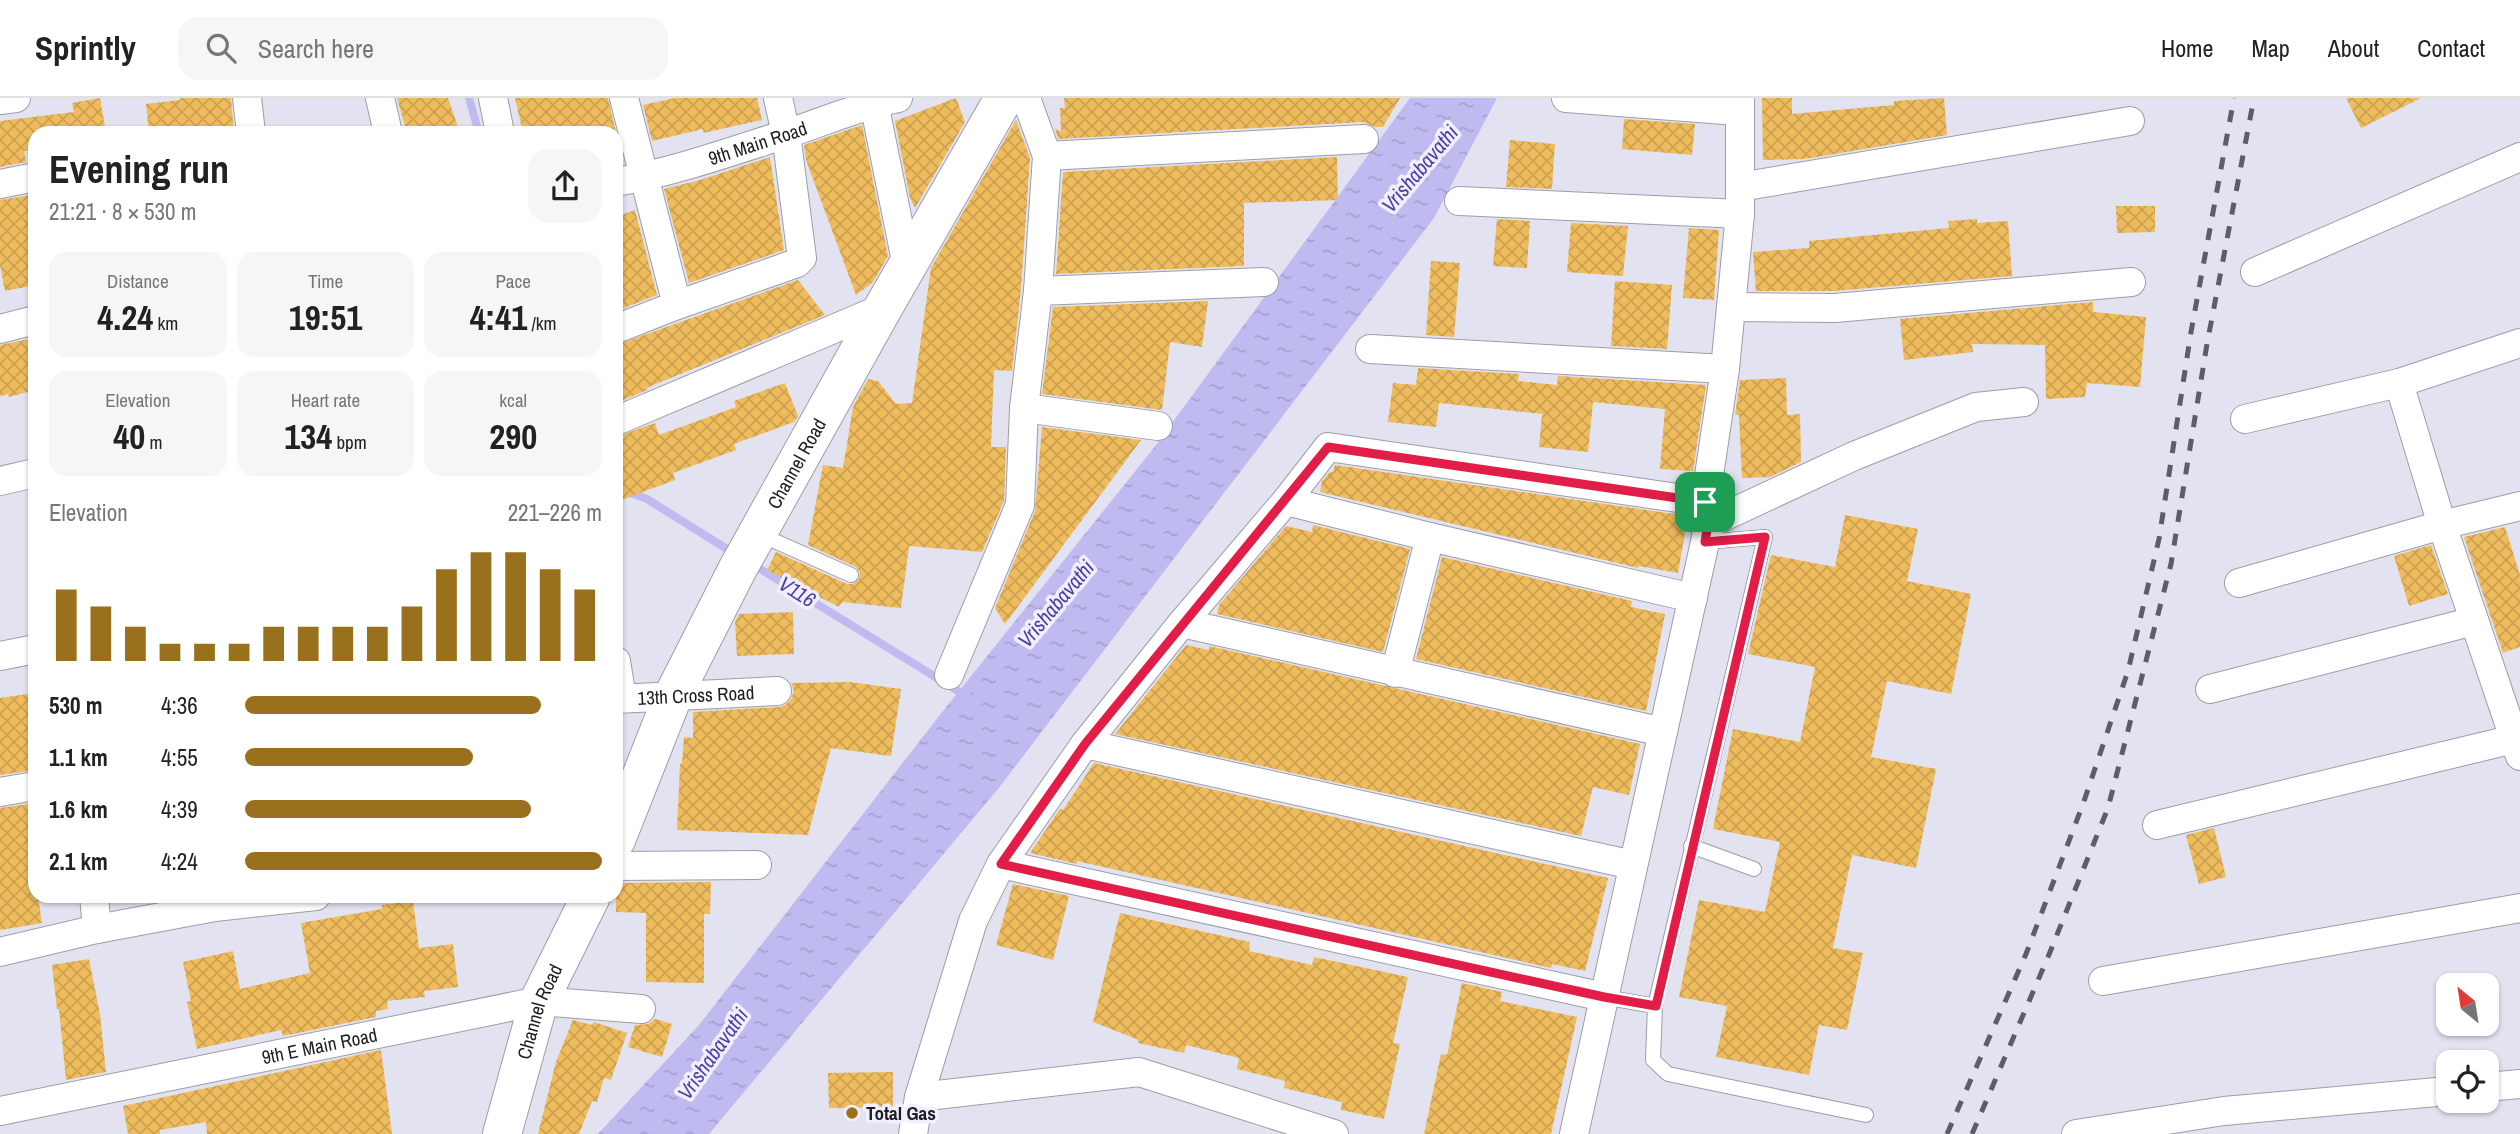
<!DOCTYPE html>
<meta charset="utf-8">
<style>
body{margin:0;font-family:"Archivo Narrow",sans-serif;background:#f6f6f6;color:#222;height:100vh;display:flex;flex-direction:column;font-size:26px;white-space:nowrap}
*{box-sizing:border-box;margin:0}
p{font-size:23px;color:#767676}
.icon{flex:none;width:38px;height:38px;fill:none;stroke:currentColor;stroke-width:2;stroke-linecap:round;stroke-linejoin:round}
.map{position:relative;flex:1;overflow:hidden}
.panel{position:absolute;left:28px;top:28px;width:595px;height:777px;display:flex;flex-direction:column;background:#fff;border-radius:21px;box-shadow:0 2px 5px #0004}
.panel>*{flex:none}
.needle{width:46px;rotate:330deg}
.tools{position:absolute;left:2436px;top:875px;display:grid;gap:14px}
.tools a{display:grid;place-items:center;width:63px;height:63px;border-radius:14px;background:#fff;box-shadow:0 2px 5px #0004;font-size:35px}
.pin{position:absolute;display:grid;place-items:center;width:60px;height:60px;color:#fff;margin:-30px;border-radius:14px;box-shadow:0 4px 10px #0006}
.round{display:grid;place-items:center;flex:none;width:74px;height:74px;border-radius:21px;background:#f6f6f6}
.overview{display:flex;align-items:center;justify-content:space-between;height:119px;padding:0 21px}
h1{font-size:38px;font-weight:700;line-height:52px}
.stats{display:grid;grid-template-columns:repeat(3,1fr);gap:10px;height:119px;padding:7px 21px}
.stats div{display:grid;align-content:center;border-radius:18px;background:#f6f6f6;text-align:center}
.stats b{font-size:35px;font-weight:700}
.stats small{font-size:19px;font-weight:400}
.stats p{font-size:19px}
.chart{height:196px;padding:14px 21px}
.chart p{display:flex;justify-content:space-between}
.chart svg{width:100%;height:126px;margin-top:7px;stroke:#99701c;stroke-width:6}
ul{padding:0 21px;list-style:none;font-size:23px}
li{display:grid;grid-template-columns:112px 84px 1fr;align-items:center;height:52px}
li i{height:18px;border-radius:9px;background:#99701c}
header{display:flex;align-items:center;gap:42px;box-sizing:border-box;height:98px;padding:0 35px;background:#fff;border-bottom:2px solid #e0e0e0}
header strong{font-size:33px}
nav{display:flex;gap:38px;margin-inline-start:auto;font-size:24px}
.search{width:490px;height:63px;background:#f6f6f6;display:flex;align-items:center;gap:18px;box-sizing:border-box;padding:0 24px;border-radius:21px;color:#767676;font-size:26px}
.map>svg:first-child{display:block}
</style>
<header>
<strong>Sprintly</strong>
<div class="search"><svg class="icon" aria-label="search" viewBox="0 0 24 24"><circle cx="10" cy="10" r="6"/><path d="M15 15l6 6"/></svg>Search here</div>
<nav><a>Home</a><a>Map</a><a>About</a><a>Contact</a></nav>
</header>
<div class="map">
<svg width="2520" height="1036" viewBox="0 0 2520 1036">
<defs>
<pattern id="water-ripples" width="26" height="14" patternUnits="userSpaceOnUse" patternTransform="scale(1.75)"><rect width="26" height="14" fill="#bfbbf1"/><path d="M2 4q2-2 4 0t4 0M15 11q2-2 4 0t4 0" fill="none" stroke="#a4a0ce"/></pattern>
<pattern id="building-cross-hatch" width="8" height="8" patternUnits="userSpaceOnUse" patternTransform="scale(1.75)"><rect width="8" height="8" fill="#efbc5d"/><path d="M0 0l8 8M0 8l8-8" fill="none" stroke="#cca151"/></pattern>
</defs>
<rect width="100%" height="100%" fill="#e3e2f1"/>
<polygon fill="url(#water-ripples)" points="1410,0 1497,0 1434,120 998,691 709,1036 598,1036 699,927 939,618 1153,351"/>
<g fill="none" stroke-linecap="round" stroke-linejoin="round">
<g stroke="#bfbbf1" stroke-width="8">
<polyline points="469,0 479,35"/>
<polyline points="616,390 647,401 735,456"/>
<polyline points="752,466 968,599"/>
</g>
</g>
<g fill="url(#building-cross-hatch)">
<polygon points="100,0 106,35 35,35 35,52 24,53 26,64 0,69 0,23 74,14 72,5"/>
<polygon points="180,0 231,0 234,35 149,35 146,6 180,2"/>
<polygon points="397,0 448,0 460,35 407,35"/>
<polygon points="515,0 608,0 616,35 523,35"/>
<polygon points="675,0 757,0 762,22 703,35 703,31 652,43 643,7"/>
<polygon points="956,0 965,24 915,110 910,100 895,23"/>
<polygon points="1064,0 1400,0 1383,29 1375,29 1363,24 1058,41 1055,30 1061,34 1060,10 1065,10"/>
<polygon points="1762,0 1792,0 1792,16 1894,7 1894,3 1944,0 1947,37 1805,61 1763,62"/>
<polygon points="2346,0 2421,0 2361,30"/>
<polygon points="1624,21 1695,26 1692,57 1622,51"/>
<polygon points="1016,22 1030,60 1021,191 1012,273 994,272 991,349 1006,349 1004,403 982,454 909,448 901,510 842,504 839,509 767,472 776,454 847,486 853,486 859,481 860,475 856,469 808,447 823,367 843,370 853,309 868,281 878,283 896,306 912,305 931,170"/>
<polygon points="862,27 888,158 873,184 856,197 806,62 804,47"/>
<polygon points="1510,42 1555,46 1552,91 1506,89"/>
<polygon points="770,59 784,152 689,185 664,91 700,82"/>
<polygon points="1337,59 1338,102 1244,105 1244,168 1056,176 1063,74"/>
<polygon points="31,97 35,122 35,187 5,193 0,167 0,102"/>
<polygon points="2116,108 2155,108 2155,134 2117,135"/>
<polygon points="635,112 657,197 616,213 616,119"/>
<polygon points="1497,121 1530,123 1527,170 1493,168"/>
<polygon points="1977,121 1977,125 2008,123 2012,178 1834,193 1756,193 1753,154 1809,150 1809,143 1949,130 1948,123"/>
<polygon points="1571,125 1628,128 1623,178 1567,174"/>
<polygon points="1689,130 1719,132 1714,202 1683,200"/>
<polygon points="1431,163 1460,165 1454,239 1426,237"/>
<polygon points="798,182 825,217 646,290 647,292 616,305 616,247"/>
<polygon points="1615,183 1672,187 1667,251 1611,248"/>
<polygon points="1208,203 1202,249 1170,244 1162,312 1042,296 1053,209"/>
<polygon points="2093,204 2093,214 2146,219 2140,289 2087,285 2085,299 2046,301 2045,247 1972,246 1973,254 1904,262 1900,221"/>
<polygon points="29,241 35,262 35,292 9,299 8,296 0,298 0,247"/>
<polygon points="1418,270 1519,276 1518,283 1557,287 1558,278 1706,287 1693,373 1660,371 1665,311 1593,304 1588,354 1539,349 1542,316 1439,305 1436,329 1388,324 1393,285 1416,287"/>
<polygon points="1786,280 1787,317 1800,316 1801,364 1770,379 1742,380 1739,317 1735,317 1740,282"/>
<polygon points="785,285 798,318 794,324 734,346 736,352 673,375 675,382 616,404 616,339 655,325 659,337 736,309 734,303"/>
<polygon points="1042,329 1141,342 1005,526 995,510 1035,413"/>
<polygon points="1335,367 1688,418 1678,475 1639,468 1638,470 1320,394 1322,383 1330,374 1333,374"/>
<polygon points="1845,417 1918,431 1907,483 1971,496 1951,596 1887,583 1871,659 1936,671 1916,770 1852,757 1833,850 1863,855 1847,932 1819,927 1809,977 1716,959 1727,908 1679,899 1699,802 1765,814 1780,744 1713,731 1733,631 1800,644 1815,569 1748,556 1771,457 1835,469"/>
<polygon points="1313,427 1410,451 1383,554 1217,516 1219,507 1286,428 1312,434"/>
<polygon points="2505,429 2520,477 2520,549 2503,555 2464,439"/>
<polygon points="2431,447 2448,496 2409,508 2394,458"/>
<polygon points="1442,459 1632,503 1631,509 1665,516 1646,613 1416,561"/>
<polygon points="793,514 794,556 737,558 735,524 739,516"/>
<polygon points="1186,547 1209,552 1209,548 1640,646 1629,697 1593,689 1581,738 1115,636"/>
<polygon points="850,584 901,591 891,658 831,650 808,737 677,732 680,666 682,666 684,639 693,640 693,614 779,609 785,607 791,601 794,593 791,585"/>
<polygon points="35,595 35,672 0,677 0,600"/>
<polygon points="1094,665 1608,780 1585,873 1552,866 1551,870 1077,763 1077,766 1030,755 1060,711 1063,712"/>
<polygon points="35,705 35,798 38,798 42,825 0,832 0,710"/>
<polygon points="2214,730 2226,779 2199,786 2186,737"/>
<polygon points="711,784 710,816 704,816 704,885 646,884 646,815 616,814 616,785"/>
<polygon points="1013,786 1069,798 1053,862 996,847"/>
<polygon points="413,803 419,850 453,846 458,889 424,893 425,899 387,903 388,911 376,913 376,919 283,938 281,932 197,951 187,904 191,903 183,864 233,853 240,891 310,875 301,825 382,811 382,807"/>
<polygon points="1120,815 1250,844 1249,853 1312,867 1314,859 1408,879 1393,945 1400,946 1384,1021 1341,1012 1342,1004 1284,990 1285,983 1237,971 1239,960 1186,947 1184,955 1138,945 1139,942 1093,924"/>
<polygon points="89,861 100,916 106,974 66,982 59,911 57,911 52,867"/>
<polygon points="1462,885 1502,894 1500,903 1577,919 1551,1036 1424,1036 1441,956 1447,957"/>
<polygon points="655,921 672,926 662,959 628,949 635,927 648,926"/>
<polygon points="573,922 592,927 594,924 627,935 611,982 604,980 597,1004 592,1003 579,1036 538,1036 556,964"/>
<polygon points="381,952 392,1036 207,1036 206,1024 160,1032 160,1036 128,1036 123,1008"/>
<polygon points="893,974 893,1009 829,1010 828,975"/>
</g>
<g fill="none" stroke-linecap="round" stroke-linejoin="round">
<defs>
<g id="lane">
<polyline points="759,436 851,477"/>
<polyline points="1691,748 1754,771"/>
<polyline points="1604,899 1655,908 1653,962 1668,976 1866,1017"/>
<polyline points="1655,908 1765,439 1705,444"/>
</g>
<g id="street">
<polyline points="247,0 251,35"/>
<polyline points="380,0 388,35"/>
<polyline points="493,0 500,35"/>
<polyline points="873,0 907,168"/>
<polyline points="1566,0 1738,13"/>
<polyline points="0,2 16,0"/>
<polyline points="1047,58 1364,41"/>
<path id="s1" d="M616,84C673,74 730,54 786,36C823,24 859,8 898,0"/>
<polyline points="0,86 35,79"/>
<polyline points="1740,89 2130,23"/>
<polyline points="1459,103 1740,116"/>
<polyline points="2255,174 2520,59"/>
<polyline points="1038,193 1264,184"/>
<polyline points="677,207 797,165 802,160 786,36 778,0"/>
<polyline points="1731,209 1835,210 2131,184"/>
<polyline points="0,231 35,222"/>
<polyline points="616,231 677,207 624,0"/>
<polyline points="1370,251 1725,271"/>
<polyline points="2399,285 2442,427 2520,658"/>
<polyline points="1024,310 1158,328"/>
<polyline points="2245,321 2399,285 2520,245"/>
<polyline points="616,323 883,210"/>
<polyline points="0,383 35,375"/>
<polyline points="1286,403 1328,349 1705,404"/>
<polyline points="1708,426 1854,358 1976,309 2024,304"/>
<polyline points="2239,485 2442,427 2520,408"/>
<polyline points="1182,525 1663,634"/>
<polyline points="0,558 35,551"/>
<polyline points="616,563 622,600"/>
<polyline points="1395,575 1430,439"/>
<polyline points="949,577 1020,407 1024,310 1038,193 1047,58 1026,0"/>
<polyline points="2210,591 2474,523"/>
<path id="s2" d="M616,601L777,593"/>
<polyline points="1085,646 1633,767"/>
<polyline points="0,694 35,688"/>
<polyline points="2157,727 2514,641"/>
<polyline points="1001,766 1604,899"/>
<polyline points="616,768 757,767"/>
<polyline points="94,798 97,831"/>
<polyline points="0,854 97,831 215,809 316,798"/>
<polyline points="2103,883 2520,810"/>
<polyline points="2487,989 2520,986"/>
<polyline points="919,999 1139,974 1334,1036"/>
<path id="s3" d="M0,1013L539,903L641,911"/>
<polyline points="913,1036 919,999 973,823 1001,766 1085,646 1182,525 1286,403 1430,439 1693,500"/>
<polyline points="1574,1036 1705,444 1708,426 1705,404 1725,271 1740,116 1740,0"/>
<polyline points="2076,1036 2224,1013 2448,993"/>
</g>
<g id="secondary">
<path id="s4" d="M616,742L673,598L737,472L883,210L1004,0"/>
<path id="s5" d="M502,1036L539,903L591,798"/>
</g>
</defs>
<use href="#lane" stroke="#9d9daa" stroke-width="16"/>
<use href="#street" stroke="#9d9daa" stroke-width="30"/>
<use href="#secondary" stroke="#9d9daa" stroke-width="40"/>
<use href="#lane" stroke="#fff" stroke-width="14"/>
<use href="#street" stroke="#fff" stroke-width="28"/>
<use href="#secondary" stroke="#fff" stroke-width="38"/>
<g stroke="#5e5d66" stroke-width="5" stroke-dasharray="12 12" stroke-linecap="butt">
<polyline points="1947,1036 2026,856 2083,706 2128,573 2159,441 2191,234 2234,0"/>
<polyline points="1972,1036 2048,859 2108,710 2171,466 2207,246 2254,0"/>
</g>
</g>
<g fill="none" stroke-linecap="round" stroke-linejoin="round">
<defs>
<polygon id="route" points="1328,349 1705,404 1708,426 1705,444 1765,439 1656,908 1604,899 1001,766 1085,646"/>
</defs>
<use href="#route" stroke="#fff" stroke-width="14"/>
<use href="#route" stroke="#e11d48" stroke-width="9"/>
</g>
<circle fill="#99701c" stroke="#f0effe" stroke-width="2.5" cx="852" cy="1015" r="7"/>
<g text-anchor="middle" stroke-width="7" stroke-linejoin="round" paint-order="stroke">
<g font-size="19" fill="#1d1d22" stroke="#f0effe">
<text dy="7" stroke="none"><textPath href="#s1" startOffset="147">9th Main Road</textPath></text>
<text dy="7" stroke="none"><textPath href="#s4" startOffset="418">Channel Road</textPath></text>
<text dy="7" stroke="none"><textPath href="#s2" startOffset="80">13th Cross Road</textPath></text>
<text dy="7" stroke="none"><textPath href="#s5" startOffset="128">Channel Road</textPath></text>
<text dy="7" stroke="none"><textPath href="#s3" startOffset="326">9th E Main Road</textPath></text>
</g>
<g font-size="19" font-weight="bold" fill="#1d1d22" stroke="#f0effe" text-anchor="start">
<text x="866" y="1022">Total Gas</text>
</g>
<g font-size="21" font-style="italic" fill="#523da3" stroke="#f0effe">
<text transform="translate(1420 71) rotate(-50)" y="7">Vrishabavathi</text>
<text transform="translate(797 494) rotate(32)" y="7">V116</text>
<text transform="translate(1056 506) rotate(-50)" y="7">Vrishabavathi</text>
<text transform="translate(713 956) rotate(-55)" y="7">Vrishabavathi</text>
</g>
</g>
</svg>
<div class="tools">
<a><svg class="needle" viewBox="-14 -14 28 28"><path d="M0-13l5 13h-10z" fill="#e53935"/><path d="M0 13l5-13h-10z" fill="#767676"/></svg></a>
<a><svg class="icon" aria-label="locate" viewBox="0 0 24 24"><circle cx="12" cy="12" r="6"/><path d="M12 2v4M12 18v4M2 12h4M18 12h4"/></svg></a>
</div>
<div class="pin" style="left:1705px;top:404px;background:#1e9e55"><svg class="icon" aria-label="arrive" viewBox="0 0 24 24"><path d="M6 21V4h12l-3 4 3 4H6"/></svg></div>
<section class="panel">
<div class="overview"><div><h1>Evening run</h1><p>21:21 · 8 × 530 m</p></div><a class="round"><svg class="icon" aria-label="share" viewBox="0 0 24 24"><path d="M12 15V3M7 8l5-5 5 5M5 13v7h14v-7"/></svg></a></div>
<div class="stats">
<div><p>Distance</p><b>4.24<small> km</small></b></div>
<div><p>Time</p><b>19:51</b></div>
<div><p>Pace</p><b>4:41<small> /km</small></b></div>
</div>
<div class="stats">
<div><p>Elevation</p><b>40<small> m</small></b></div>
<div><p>Heart rate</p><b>134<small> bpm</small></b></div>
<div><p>kcal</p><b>290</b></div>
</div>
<div class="chart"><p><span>Elevation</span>221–226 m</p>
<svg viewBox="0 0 160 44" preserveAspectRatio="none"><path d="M5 44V19M15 44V25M25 44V32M35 44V38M45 44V38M55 44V38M65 44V32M75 44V32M85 44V32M95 44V32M105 44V25M115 44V12M125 44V6M135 44V6M145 44V12M155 44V19"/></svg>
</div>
<ul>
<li><b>530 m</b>4:36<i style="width:83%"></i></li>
<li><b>1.1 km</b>4:55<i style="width:64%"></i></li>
<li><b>1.6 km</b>4:39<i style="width:80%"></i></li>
<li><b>2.1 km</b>4:24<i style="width:100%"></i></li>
</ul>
</section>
</div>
